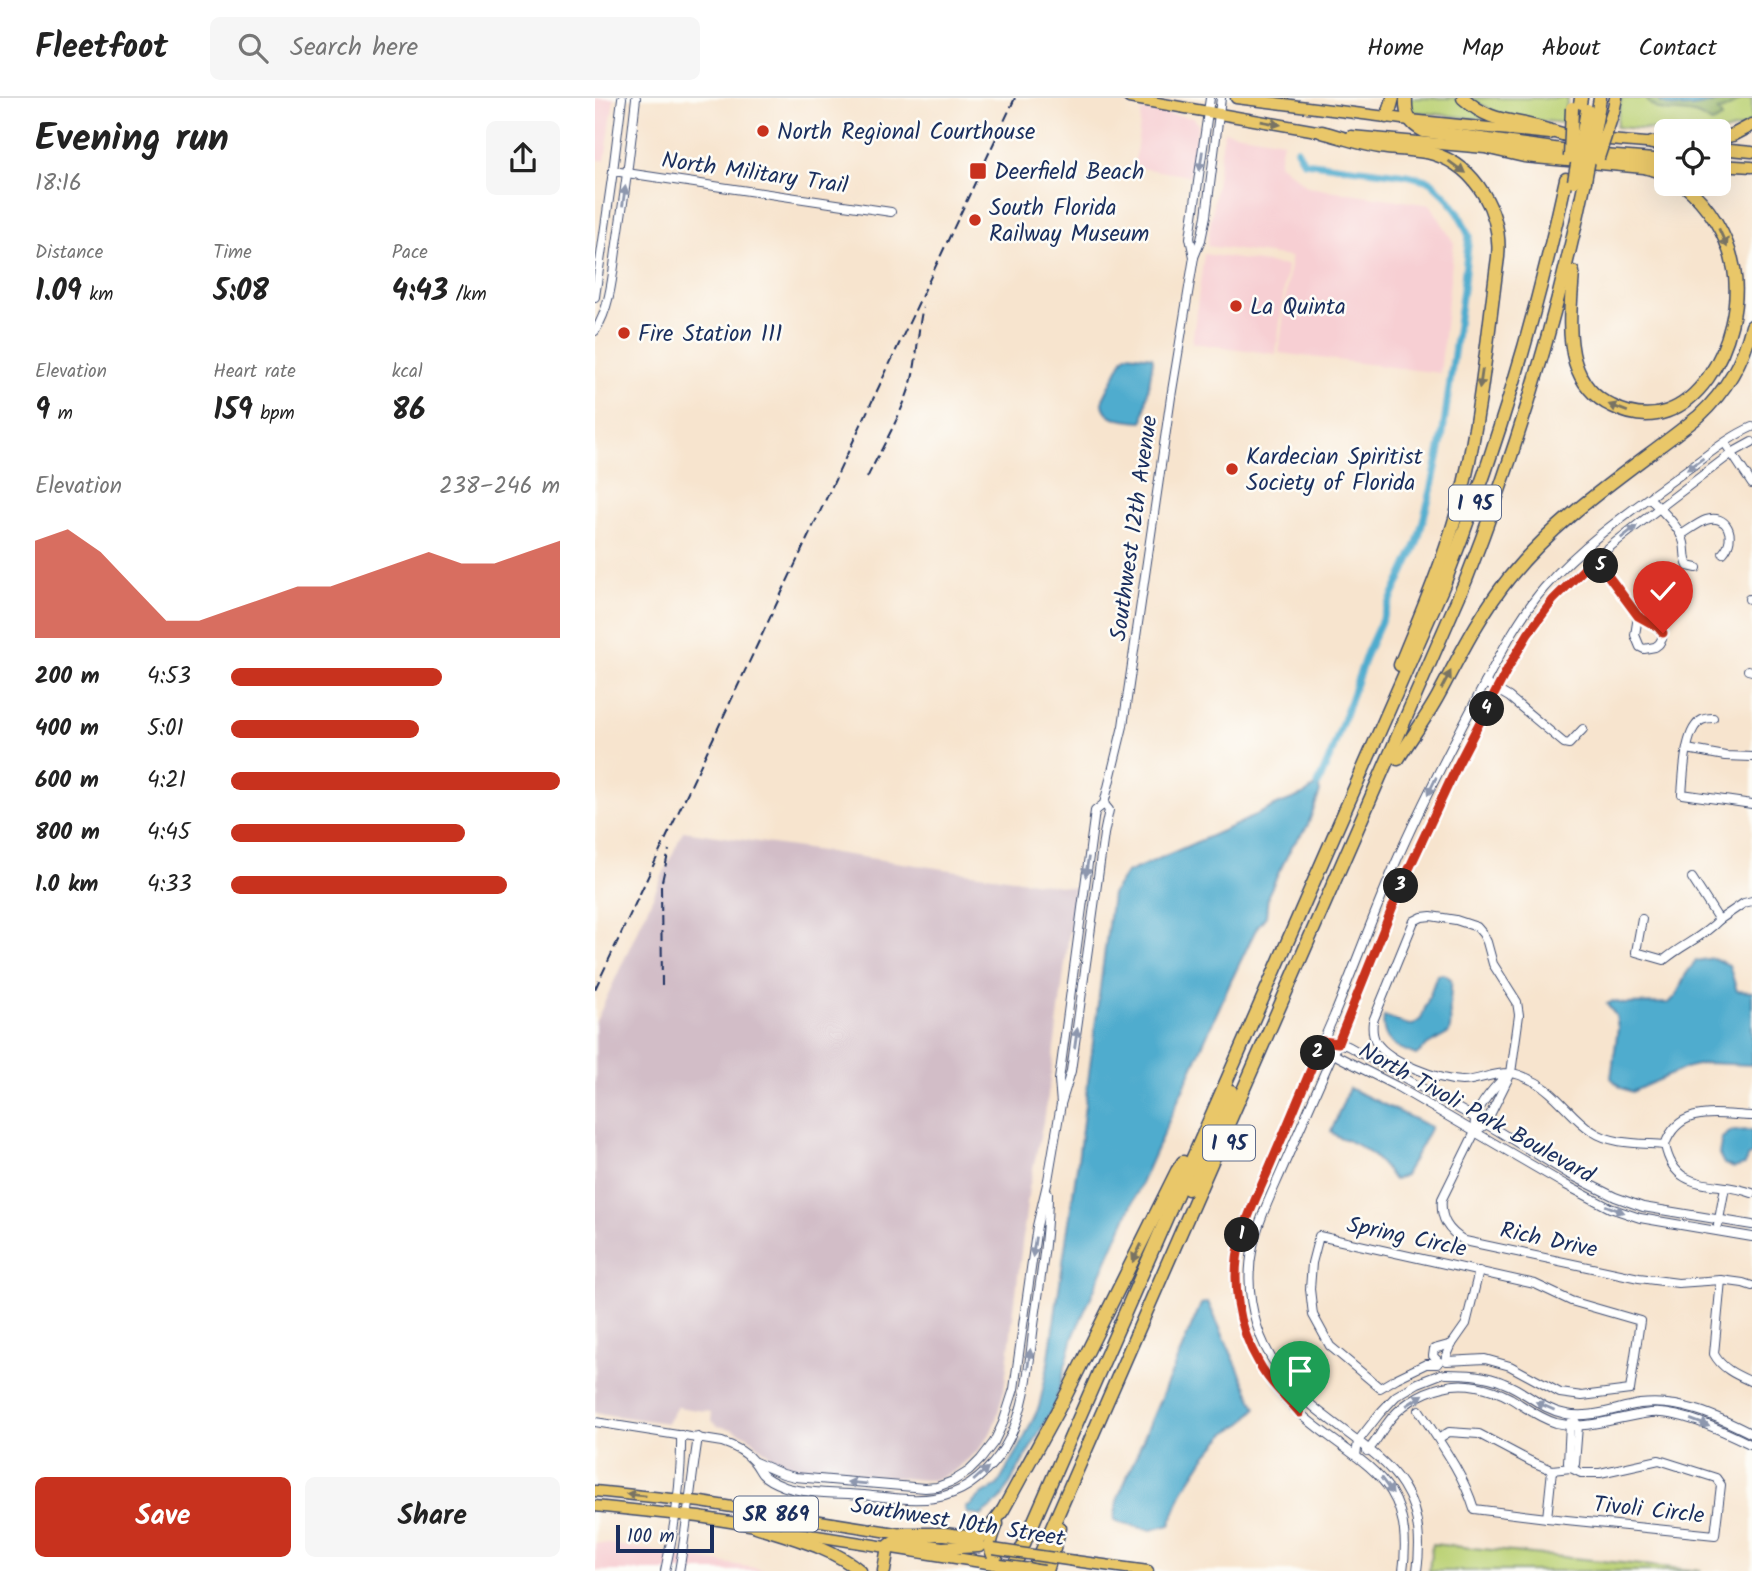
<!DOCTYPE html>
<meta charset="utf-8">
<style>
body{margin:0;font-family:Kalam,sans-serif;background:#f6f6f6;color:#222;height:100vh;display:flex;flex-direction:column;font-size:26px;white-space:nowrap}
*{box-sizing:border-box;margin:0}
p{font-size:23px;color:#767676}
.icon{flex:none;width:38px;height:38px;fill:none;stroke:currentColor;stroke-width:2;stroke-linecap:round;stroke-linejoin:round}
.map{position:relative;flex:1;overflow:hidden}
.sheet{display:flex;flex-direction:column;background:#fff;width:595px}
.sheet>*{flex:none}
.tools{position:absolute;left:1059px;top:21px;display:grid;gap:14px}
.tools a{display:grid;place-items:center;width:77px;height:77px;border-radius:10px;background:#fff;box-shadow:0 7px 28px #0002;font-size:35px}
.scale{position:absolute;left:21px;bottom:18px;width:98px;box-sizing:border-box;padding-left:7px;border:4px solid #1b2f5e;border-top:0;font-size:19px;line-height:24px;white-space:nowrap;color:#1b2f5e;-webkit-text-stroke:5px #fdfcf7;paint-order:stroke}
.pin{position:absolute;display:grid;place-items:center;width:60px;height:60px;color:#fff;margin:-72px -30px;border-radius:50% 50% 50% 0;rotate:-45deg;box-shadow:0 0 7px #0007}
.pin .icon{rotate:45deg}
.km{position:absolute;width:35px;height:35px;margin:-18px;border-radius:50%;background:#222;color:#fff;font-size:19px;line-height:35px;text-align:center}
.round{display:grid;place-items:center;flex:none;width:74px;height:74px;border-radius:10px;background:#f6f6f6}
.overview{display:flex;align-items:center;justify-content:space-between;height:119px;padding:0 35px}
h1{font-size:38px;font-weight:700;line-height:52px}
.stats{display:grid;grid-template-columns:repeat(3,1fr);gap:10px;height:119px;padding:7px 35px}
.stats div{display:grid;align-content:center}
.stats b{font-size:30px;font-weight:700}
.stats small{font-size:19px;font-weight:400}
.stats p{font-size:19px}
.chart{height:196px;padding:14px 35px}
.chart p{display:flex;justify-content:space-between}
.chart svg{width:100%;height:126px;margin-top:7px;fill:#c8321e;opacity:.7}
.cta{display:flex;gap:14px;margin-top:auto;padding:14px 35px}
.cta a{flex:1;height:80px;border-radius:10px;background:#c8321e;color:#fff;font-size:28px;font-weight:700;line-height:80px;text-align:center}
.cta a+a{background:#f6f6f6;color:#222}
ul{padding:0 35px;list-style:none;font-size:23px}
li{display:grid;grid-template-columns:112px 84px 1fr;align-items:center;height:52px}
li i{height:18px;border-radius:9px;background:#c8321e}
header{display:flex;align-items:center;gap:42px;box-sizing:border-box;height:98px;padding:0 35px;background:#fff;border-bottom:2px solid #e0e0e0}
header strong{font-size:33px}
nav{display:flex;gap:38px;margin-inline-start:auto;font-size:24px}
.search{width:490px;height:63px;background:#f6f6f6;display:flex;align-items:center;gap:18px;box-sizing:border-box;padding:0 24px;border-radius:10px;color:#767676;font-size:26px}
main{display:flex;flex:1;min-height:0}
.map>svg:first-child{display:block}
</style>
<header>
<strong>Fleetfoot</strong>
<div class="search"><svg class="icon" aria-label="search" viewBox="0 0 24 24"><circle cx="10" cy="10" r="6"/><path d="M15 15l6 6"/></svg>Search here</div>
<nav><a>Home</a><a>Map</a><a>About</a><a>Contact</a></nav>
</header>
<main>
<section class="sheet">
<div class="overview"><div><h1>Evening run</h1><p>18:16</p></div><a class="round"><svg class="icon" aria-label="share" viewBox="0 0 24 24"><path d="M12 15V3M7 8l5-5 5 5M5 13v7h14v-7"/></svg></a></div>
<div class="stats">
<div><p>Distance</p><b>1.09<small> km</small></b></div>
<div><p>Time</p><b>5:08</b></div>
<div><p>Pace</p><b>4:43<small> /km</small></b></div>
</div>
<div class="stats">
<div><p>Elevation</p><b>9<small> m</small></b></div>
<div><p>Heart rate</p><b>159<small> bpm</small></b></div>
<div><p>kcal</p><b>86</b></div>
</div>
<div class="chart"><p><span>Elevation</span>238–246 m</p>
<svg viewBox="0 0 160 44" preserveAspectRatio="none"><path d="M0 44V10L10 6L20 14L30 26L40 38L50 38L60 34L70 30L80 26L90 26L100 22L110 18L120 14L130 18L140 18L150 14L160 10V44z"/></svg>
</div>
<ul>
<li><b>200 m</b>4:53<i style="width:64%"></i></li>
<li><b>400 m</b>5:01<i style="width:57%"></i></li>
<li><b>600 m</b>4:21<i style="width:100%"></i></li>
<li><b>800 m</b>4:45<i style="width:71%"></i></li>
<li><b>1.0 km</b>4:33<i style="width:84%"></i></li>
</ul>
<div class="cta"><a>Save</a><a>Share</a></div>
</section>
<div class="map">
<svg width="1157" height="1473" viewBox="0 0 1157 1473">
<rect width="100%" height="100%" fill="#fdfcf7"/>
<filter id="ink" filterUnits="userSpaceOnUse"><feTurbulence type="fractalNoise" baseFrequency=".0143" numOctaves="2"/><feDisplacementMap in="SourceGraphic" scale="14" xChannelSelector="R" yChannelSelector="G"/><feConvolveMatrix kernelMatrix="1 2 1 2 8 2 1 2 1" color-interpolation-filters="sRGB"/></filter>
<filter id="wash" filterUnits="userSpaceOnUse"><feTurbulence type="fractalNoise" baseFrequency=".00686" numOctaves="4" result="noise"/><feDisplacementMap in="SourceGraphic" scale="28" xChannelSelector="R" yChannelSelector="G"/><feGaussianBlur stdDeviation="1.57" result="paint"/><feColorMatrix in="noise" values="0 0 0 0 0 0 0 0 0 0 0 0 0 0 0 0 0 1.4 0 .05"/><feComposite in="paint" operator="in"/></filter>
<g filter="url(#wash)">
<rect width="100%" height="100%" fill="#f7e4ce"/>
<g fill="#f7cfd3">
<polygon points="0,0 19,0 10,63 0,61"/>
<polygon points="547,12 599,20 603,26 595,78 539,69"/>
<polygon points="629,33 688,43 684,65 713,89 836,107 859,145 845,275 684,255 696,159 612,148"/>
<polygon points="609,156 692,168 681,256 597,245"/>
<polygon points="0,1445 14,1446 178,1473 0,1473"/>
</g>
<polygon fill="#d2bdc7" points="88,733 480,790 452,1005 434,1090 409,1292 401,1322 395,1336 384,1352 358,1374 338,1382 329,1382 206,1371 191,1367 180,1361 151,1337 137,1331 122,1328 117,1322 116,1314 82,1309 72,1325 0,1315 0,925"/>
<g fill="#bcd276" stroke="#6c806a" stroke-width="2">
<polygon points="814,0 860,0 868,3 892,22 814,13"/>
<polygon points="873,0 973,0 968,25 917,20 908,18"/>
<polygon points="1026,0 1062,0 1066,5 1116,6 1130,0 1157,0 1157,22 1148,29 1124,35 1124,33 1071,33 1021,29"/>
<polygon points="837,1446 1107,1473 834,1473"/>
</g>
<path fill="#95b467" stroke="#587262" stroke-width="2" d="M1051,0H1062L1066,5L1116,6L1130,0H1149C1139,4 1134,12 1123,13L1127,20L1117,25C1111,22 1107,19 1102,17C1085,11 1060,19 1051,0Z"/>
<g fill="#4facce" stroke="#356e96" stroke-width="2">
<path d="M1062,0H1130C1112,7 1076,17 1062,0Z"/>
<path d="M533,256L557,259L558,262L548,324C532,323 506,322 508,301L529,259Z"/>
<polygon points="723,686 725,694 712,729 697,748 683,776 673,797 671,818 662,829 636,883 478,1239 460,1307 406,1401 386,1418 372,1415 371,1410 376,1407 385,1398 402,1388 425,1349 444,1309 452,1273 483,1062 517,796 531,775 643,726 682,707 710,696"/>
<polygon points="1118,860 1134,867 1142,893 1157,894 1157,967 1111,965 1090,970 1037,994 1026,990 1016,980 1023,930 1021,918 1012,906 1018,903 1029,906 1074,905 1081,898 1091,876 1101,863"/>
<path d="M849,876L856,881C857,890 855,897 855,905C853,917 858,922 854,935L833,947L821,957C800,949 785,943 789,918C800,921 807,927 818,927L826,921L842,877Z"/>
<path d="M754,990L836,1029L810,1077L799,1082C787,1066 775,1052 756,1044C749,1040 742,1040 736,1034Z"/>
<polygon points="1157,1032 1157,1056 1152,1059 1150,1067 1139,1070 1129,1066 1124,1056 1127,1040 1136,1033"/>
<polygon points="613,1204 661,1310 648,1325 631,1335 610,1359 588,1393 575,1427 556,1432 529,1426 519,1422 523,1400 606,1206"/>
</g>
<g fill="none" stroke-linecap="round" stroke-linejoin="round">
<polyline stroke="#4facce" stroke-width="7" points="702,52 709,64 812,77 835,83 851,98 864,116 874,138 868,191 847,341 836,393 822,445 772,554 737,654 723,686"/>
</g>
</g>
<g filter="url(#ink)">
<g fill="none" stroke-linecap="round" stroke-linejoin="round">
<defs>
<g id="minor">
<polyline points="18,73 296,114"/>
<polyline points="599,159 595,140 615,0"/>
<polyline points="0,199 18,73 27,0"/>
<path d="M0,233C17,207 18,170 23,139C30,93 36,47 41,0"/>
<polyline points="1130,345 1157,386"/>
<path d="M1054,400C1065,410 1086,431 1089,445C1091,454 1089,460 1093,468L1102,470"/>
<path d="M1086,437C1094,432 1103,425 1111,422C1131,415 1143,438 1128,455"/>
<polyline points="991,449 1043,518 1064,529 1068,535 1067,541 1064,546 1060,549 1049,551 1045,549 1040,537 1043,518"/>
<polyline points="1154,501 1157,501"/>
<polyline points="1153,572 1157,573"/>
<polyline points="890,585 914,599 969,645 974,646 988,631"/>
<path d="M1118,620C1115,620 1111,620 1107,622C1089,631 1089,677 1087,696L1157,706"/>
<polyline points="1092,651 1130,658 1157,659"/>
<polyline points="1097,780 1124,822 1149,805 1157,803"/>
<path d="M1047,821L1041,854L1069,862C1088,846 1107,840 1124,822"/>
<polyline points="728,943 738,955 744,959 801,988 969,1086 1015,1110 1045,1120 1157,1139"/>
<polyline points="738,944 753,948 903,1033 974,1076 1020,1099 1048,1109 1157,1127"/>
<polyline points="466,1006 464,982 500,713 509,706 528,628 576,299 599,159 606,142 611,118 626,0"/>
<path d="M880,1034C880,1030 879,1026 880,1022C883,1007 902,985 914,976"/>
<path d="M1070,1047C1047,1045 1017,1047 997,1033C975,1019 960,992 936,982C930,979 921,975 915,975C899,974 883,983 867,983C844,982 794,964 781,944C777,937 777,931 778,923L819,823L827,819L836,818L861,822L882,829L888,836L892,844L898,866L922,904L924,917L916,975L890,1027L880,1034L847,1101C845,1121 853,1133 870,1143L1044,1180L1083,1185L1126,1182"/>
<path d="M1070,1047C1080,1097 1120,1081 1157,1095"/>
<path d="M1070,1047C1084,1006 1124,1017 1157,1018"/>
<polyline points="1123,1127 1130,1089"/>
<path d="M1157,1188L1148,1185L1126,1182L1119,1256C1127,1271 1142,1277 1157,1284"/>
<polyline points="850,1262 857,1246 871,1226 884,1173"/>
<polyline points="844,1264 838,1258 839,1251 857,1246"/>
<polyline points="842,1266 831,1266 802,1280 785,1290 735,1248 718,1217 715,1191 717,1165 724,1138 940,1186 976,1203 1045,1223 1035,1292 987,1298 965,1295 915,1268 890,1261 852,1263"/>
<path d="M851,1276C871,1276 891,1277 909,1285C931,1293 945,1311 971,1316C996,1321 1020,1310 1045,1306C1085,1301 1122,1318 1157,1336"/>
<path d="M824,1312C844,1343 868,1375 879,1411L952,1420L1120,1437L1126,1387L1121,1380L1064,1362L1005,1375H986L976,1370L957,1372L935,1363L884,1336L854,1334L843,1341"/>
<path d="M0,1324L127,1344C139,1348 150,1353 158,1363C162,1367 164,1372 167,1376C172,1382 182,1386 190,1389C212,1396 245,1395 269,1397C298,1400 331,1406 358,1395C382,1386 403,1363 414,1341C432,1306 434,1265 439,1227C445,1183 453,1140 453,1095"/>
<polyline points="975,1325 973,1365 976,1370"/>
<path d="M772,1353C780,1346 785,1335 791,1327C804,1308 826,1294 848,1289C869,1283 895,1289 915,1300C930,1309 944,1320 961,1325C994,1333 1024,1318 1056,1315C1085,1312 1131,1334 1157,1347"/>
<polyline points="761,1358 763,1343 785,1315 801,1298 823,1285 846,1276"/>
<polyline points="160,1364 188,1376 200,1379 330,1390 342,1389 358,1383 374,1373 386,1361 399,1344 408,1325 419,1291 442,1128 453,1082 466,1006 476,973 509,736 514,712 509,706"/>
<polyline points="976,1370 980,1366 983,1328 980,1323"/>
<polyline points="952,1420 957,1372"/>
<path d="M70,1473C80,1429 87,1382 86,1337"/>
<path d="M84,1473C92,1429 96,1384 103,1339"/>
<path d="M808,1473C821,1379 766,1368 707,1317C676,1290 652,1251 644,1211C639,1189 640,1164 645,1142C653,1113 667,1086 679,1059C699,1012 718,965 739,918C760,867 779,815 801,764C825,709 853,655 881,602C902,563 920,524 949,490C990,443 1044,407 1093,371C1114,356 1134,339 1157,329"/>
<path d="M822,1473C836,1376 776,1358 714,1305C691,1286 671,1257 662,1228C654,1202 652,1175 658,1148C664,1120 678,1093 689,1067C707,1026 725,985 743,944C765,893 783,840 806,789C829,735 855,683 881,631C904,587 925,543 956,504C979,477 1008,454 1036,432C1069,406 1103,381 1137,355L1157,344"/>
</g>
<g id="major">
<polyline points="534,0 733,35"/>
<polyline points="641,0 815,22 955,36"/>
<polyline points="756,38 901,51"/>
<polyline points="1002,41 1063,46"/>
<polyline points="1124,51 1157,54"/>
<polyline points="997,56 1071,62"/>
<polyline points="1124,67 1157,69"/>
<polyline points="0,1393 106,1404 313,1437"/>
<polyline points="0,1408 104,1419 167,1429"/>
<polyline points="190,1433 405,1467"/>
<polyline points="480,1463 553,1473"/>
</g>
<g id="highway">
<path d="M811,0C810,16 814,26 829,33L981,54"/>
<path d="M868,0C889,19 903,21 930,26C944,29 959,34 974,38"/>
<polyline points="984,11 986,0"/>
<polyline points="1003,12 1005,0"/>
<polyline points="1018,14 1021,0"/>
<polyline points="791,19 795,11 798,0"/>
<path d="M727,34C746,39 765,46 785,49C803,52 822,51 839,56C882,69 907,116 903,159C893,234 886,313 869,386C855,449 829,508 805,567"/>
<polyline points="1124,40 1138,37 1157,27"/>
<polyline points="1057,45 1071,44"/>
<polyline points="894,50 929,58 1049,69 1071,75"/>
<path d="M978,174C976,204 972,235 980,264C986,284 999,300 1017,308C1098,349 1151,238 1139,171C1133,138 1114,107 1088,86"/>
<path d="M803,661C816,640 831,620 843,598C865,557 885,516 914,480C966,415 1039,370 1104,318C1131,293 1148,264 1157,228"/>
<polyline points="593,1091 636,993"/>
<path d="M402,1426C395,1444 391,1451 405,1467"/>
<path d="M161,1428C197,1440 235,1448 265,1473"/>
<polyline points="307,1436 350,1436 379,1440 387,1438 392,1434 408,1412 471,1297 582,1073 588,1064"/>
<polyline points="289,1473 292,1454 295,1447 302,1443 347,1450 384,1448"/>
<path d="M417,1473L849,486C901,354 941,220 971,81"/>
<path d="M438,1473L871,482C922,352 962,220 990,83"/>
<polyline points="452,1473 465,1430"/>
</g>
</defs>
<use href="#minor" stroke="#3c4a6f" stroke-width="10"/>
<use href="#major" stroke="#3c4a6f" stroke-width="13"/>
<use href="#highway" stroke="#3c4a6f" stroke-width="15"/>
<use href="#minor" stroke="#fff" stroke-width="8"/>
<use href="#major" stroke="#e9c769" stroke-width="10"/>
<use href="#highway" stroke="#e9c769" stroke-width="12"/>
<g stroke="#1b2f5e" stroke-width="2" stroke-dasharray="10 5" stroke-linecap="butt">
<path d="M272,380C287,349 306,318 316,285C323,260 322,234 328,209"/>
<polyline points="67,888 66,788 74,752"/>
<polyline points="0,891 420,0"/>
</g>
<defs>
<g id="major-bridge">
<polyline points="398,1451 480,1463"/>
<polyline points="405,1467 449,1473"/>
</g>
<g id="highway-bridge">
<polyline points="975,59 977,10"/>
<polyline points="1003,60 1018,14"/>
<polyline points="979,83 992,12"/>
<polyline points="990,83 1003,12"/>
<polyline points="433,1471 441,1473"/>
</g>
</defs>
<use href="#major-bridge" stroke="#3c4a6f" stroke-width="13" stroke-linecap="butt"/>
<use href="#highway-bridge" stroke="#3c4a6f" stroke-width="15" stroke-linecap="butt"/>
<use href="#major-bridge" stroke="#e9c769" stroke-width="10"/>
<use href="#highway-bridge" stroke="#e9c769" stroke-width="12"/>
</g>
<defs><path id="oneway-solid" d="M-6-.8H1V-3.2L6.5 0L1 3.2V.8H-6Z" transform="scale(1.75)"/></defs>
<g fill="#787363">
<use href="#oneway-solid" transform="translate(676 25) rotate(10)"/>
<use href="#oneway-solid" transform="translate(862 69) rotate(36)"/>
<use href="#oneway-solid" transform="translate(1128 140) rotate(66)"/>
<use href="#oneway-solid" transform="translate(886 281) rotate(98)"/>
<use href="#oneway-solid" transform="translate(1023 310) rotate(-159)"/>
<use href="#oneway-solid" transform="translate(851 582) rotate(-62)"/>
<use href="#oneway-solid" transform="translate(542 1155) rotate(116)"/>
<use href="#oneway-solid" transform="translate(41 1397) rotate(-174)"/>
</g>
<g fill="#8d97ae">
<use href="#oneway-solid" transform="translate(606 63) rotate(98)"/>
<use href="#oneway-solid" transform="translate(29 98) rotate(-82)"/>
<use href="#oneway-solid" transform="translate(1100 366) rotate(144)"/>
<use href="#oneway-solid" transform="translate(1034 434) rotate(-38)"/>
<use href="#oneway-solid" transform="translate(837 688) rotate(116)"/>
<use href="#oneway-solid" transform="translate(492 769) rotate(98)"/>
<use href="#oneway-solid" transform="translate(481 940) rotate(-82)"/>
<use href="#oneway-solid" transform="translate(1020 1111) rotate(21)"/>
<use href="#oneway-solid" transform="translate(439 1149) rotate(98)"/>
<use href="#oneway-solid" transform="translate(434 1261) rotate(-82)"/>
<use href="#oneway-solid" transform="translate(820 1302) rotate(-33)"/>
<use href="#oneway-solid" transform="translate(950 1308) rotate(-156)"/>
<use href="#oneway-solid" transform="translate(1105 1325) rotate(20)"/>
<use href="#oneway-solid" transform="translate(386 1376) rotate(-42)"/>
<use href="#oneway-solid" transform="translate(262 1385) rotate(-175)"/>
<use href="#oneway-solid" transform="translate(792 1388) rotate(54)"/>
</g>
</g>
<g fill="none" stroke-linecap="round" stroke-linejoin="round" filter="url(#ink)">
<defs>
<path id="route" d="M705,1315C691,1299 674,1284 664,1265C643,1230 635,1181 646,1141C653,1113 667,1088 678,1061C695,1022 711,982 728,943L743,945L806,788L862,668L914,568L933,536L958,502L1000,460L1043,518L1063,529L1068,535"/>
</defs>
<use href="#route" stroke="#fff" stroke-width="14"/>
<use href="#route" stroke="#c8321e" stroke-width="9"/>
</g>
<g fill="#c8321e" stroke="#fdfcf7" stroke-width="2.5">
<circle cx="168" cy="33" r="7"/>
<rect x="374" y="64" width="18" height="18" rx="3.5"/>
<circle cx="380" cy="122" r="7"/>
<circle cx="641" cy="208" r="7"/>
<circle cx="29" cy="235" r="7"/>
<circle cx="637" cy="371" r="7"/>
</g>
<g text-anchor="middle" stroke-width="5" stroke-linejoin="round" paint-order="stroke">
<g fill="#fdfcf7" stroke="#5f6c8c" stroke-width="2">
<rect x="854" y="387.5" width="52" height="35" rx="5"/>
<rect x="608" y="1027.5" width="52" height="35" rx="5"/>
<rect x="139" y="1398.5" width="84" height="35" rx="5"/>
</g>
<g font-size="21" font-weight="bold" fill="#1b2f5e">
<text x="880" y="412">I 95</text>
<text x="634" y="1052">I 95</text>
<text x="181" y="1423">SR 869</text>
</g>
<g font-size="23" fill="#1b2f5e" stroke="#fdfcf7" text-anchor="start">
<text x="182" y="41">North Regional Courthouse</text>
<text x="399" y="81">Deerfield Beach</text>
<text x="394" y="117">South Florida<tspan x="394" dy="26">Railway Museum</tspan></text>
<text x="655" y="216">La Quinta</text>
<text x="43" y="243">Fire Station 111</text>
<text x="651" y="366">Kardecian Spiritist<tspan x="651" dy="26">Society of Florida</tspan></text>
</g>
<g font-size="23" fill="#1b2f5e" stroke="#fdfcf7">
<text transform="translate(160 74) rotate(8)" y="8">North Military Trail</text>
<text transform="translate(538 430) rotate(-82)" y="8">Southwest 12th Avenue</text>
<text transform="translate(882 1014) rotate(29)" y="8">North Tivoli Park Boulevard</text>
<text transform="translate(812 1138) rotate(12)" y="8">Spring Circle</text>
<text transform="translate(954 1141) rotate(12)" y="8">Rich Drive</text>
<text transform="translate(1054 1411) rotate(6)" y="8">Tivoli Circle</text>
<text transform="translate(363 1423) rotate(9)" y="8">Southwest 10th Street</text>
</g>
</g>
</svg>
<div class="tools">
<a><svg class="icon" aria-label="locate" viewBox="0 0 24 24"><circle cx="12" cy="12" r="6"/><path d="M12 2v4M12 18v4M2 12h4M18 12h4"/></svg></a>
</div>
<div class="scale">100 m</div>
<div class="pin" style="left:705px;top:1315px;background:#1e9e55"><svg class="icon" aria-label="arrive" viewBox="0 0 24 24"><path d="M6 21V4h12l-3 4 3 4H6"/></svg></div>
<div class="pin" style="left:1068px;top:535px;background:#d93025"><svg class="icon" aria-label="check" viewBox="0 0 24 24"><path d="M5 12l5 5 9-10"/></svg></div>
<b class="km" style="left:647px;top:1137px">1</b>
<b class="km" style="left:723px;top:955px">2</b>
<b class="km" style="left:806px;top:788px">3</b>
<b class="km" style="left:892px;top:611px">4</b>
<b class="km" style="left:1006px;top:468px">5</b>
</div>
</main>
